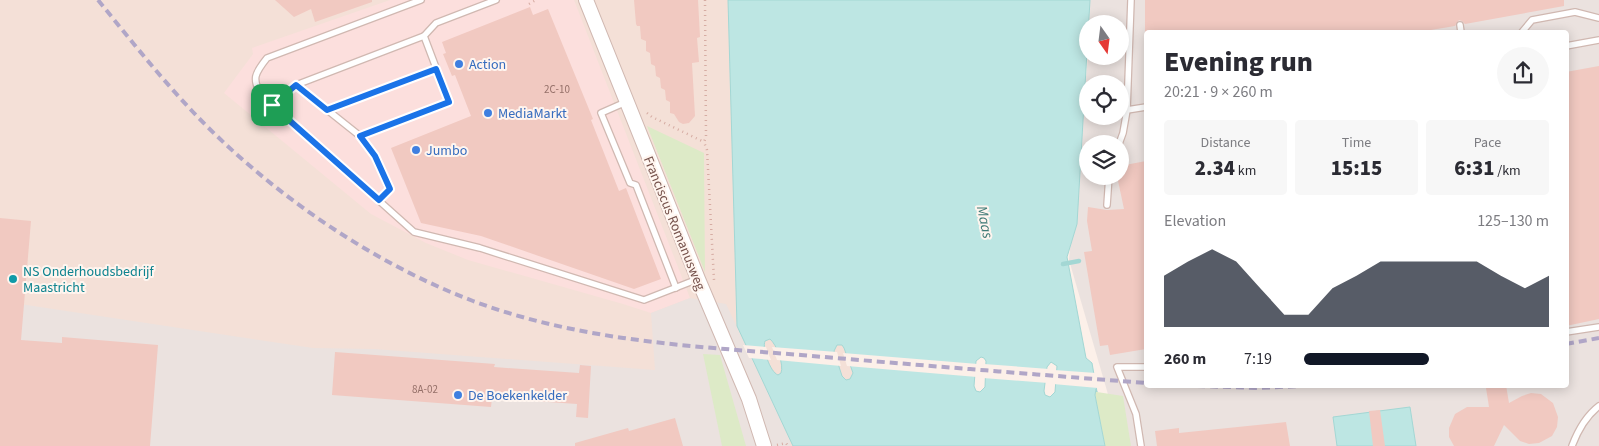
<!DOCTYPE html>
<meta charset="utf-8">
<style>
body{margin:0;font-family:"Source Sans 3",sans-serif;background:#f7f7f7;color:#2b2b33;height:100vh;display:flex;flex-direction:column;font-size:19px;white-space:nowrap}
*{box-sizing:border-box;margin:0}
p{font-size:16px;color:#7c7c81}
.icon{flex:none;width:28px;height:28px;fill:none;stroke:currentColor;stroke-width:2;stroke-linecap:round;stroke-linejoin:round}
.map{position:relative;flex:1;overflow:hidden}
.details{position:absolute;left:1144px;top:30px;width:425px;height:358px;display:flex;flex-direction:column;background:#fff;border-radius:5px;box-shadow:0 2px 12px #0003}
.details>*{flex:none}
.needle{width:32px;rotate:166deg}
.fabs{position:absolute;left:1079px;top:15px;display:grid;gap:10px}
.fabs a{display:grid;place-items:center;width:50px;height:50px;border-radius:50%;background:#fff;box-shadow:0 2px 12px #0003;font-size:25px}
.pin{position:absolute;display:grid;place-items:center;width:42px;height:42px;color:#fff;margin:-21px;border-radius:10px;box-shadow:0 2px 8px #0006}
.round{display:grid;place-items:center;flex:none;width:52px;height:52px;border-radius:26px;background:#f7f7f7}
.summary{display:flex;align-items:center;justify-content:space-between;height:85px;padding:0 20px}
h1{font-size:28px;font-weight:800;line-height:38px}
.figures{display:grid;grid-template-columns:repeat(3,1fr);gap:8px;height:85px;padding:5px 20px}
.figures div{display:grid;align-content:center;border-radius:5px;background:#f7f7f7;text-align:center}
.figures b{font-size:21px;font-weight:800}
.figures small{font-size:14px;font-weight:400}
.figures p{font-size:14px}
.chart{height:140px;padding:10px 20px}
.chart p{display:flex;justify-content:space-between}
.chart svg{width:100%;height:90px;margin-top:5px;fill:#111827;opacity:.7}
ul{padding:0 20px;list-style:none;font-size:16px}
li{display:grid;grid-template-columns:80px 60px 1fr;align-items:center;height:38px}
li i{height:12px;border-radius:6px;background:#111827}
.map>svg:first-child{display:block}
</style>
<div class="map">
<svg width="1599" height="446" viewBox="0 0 1599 446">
<rect width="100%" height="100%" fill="#fcf0e9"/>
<polygon fill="#f4e0d7" points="0,0 989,0 886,446 0,446"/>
<polygon fill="#fcdfdd" points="390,0 574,0 690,298 651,313 623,304 468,260 426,243 371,214 224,93 253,54 252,48"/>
<g fill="#ebe2df" fill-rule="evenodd">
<path d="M1090,0H1599V446H1123L1069,260L1088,56H1120V24H1089ZM1146,32H1566V385H1146ZM1088,84H1120V116H1088ZM1088,144H1120V176H1088Z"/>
<polygon points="690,298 726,304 788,434 791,446 0,446 0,301 313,348 374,349 655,370 651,313"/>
</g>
<g fill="#ddeac7">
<polygon points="647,126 704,153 705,272"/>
<polygon points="703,354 720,355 746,446 722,446"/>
<polygon points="1096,387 1097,392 1123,396 1131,446 1105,446 1095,395"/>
</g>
<g fill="#bde6e3" stroke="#a3d7d4" fill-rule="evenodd">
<path d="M728,0H1090L1077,224L1067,257L1086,358L1092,363L1097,392L1096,389L1095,395L1105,446H793L737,326ZM770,339C777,345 784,365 781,373L778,375C770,372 762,348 765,341ZM837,345H842L844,348L853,373L850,379L846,380L842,376L834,351ZM981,357L984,358L986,361L985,387L980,392L976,391L974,386L976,361ZM1051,362L1057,366L1055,392L1050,397L1045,395L1044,391L1047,367Z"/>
<polygon points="1410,407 1416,446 1337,446 1333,417"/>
</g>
<g fill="#fcf0e9">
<polygon points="743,345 766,347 771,360 749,358"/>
<polygon points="772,347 837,352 841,366 777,360"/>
<polygon points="843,353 978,364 977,377 847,366"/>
<polygon points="984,364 1049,369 1048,383 983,378"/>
<polygon points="1054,370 1096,373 1098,388 1053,384"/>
</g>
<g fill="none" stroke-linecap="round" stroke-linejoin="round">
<polyline stroke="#a3d7d4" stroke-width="4.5" points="1063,264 1079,261"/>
</g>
<g fill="#f1c9c1">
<polygon points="275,0 372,0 372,2 315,22 311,9 294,17"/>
<polygon points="634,0 698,0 700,37 697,38 699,62 692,63 695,116 689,123 683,124 679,122 674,114 670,113 670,102 666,100 665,90 661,88 660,78 656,76 655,66 651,64 650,53 646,51 646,41 641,39 640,26 637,26 636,24"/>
<polygon points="1145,0 1564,0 1564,6 1465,24 1462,21 1459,20 1455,26 1419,32 1145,32"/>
<polygon points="530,7 533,15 548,9 593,119 591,120 619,191 626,188 661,279 634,289 481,236 421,223 391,148 471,116 455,75 452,76 443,54 446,53 442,42"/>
<polygon points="1599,66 1599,319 1566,326 1566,72"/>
<polygon points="1146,161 1146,349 1110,355 1108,345 1100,346 1084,252 1092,251 1087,221 1088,207 1107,210 1124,209 1117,176 1120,176 1120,166"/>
<polygon points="0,218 31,221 21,340 62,343 62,337 158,345 150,446 0,446"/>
<polygon points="335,352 495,364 494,367 579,373 580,365 591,366 588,418 576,417 577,404 492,398 491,407 332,395"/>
<polygon points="1506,385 1509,403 1522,396 1531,393 1541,394 1553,403 1558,417 1557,427 1552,436 1539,443 1529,444 1520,441 1504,425 1494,446 1454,446 1449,437 1449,428 1455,414 1467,407 1489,407 1486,388"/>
<polygon points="1380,410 1385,446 1373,446 1369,411"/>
<polygon points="675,418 683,446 575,446 575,443 628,428 629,431"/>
<polygon points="1286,422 1290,446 1157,446 1155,431 1179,428 1179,433"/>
</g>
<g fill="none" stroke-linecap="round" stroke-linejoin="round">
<defs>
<g id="service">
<path d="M421,0L267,58C255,73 251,79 262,96L414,232L480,248L644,300L698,279"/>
<polyline points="1460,25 1461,32"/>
<polyline points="1522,32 1532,20 1575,12 1599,18"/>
<polyline points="424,36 436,23 496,0"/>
<polyline points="1566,46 1599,40"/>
<polyline points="296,85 360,136 375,156 389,189 379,200"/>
<polyline points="626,102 601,113 630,183 636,185 676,288"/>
<polyline points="272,105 296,85 424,36 449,102 360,136"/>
<polyline points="327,110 436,69"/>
<polyline points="1127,110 1146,107"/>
<polyline points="1119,144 1123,133 1127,110 1131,0"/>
<polyline points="1107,205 1109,176"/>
<polyline points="1566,332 1599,327"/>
<polyline points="1141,446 1136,414 1117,367 1146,367"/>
<path d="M1572,446C1578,430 1586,416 1599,406"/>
</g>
<polyline id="tertiary" points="586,0 698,279 749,399 764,446"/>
</defs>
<use href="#service" stroke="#d0b8b1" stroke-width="8"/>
<use href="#tertiary" stroke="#d0b8b1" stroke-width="16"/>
<g stroke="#d6aca3" stroke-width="2.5" stroke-dasharray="1 4" stroke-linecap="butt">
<polyline points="705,0 706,137 704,142 707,150 714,280"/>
<polyline points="529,4 536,0"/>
<polyline points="647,113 652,117 704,142"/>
<polyline points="777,445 786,443 788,446"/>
</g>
<use href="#service" stroke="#fff" stroke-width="5.5"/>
<use href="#tertiary" stroke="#fff" stroke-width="14"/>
<g stroke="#b0a6c7" stroke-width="4" stroke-dasharray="8 5" stroke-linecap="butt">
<path d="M98,0C129,38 159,76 193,112C268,191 370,262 473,301C580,341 689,346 801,355C916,365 1031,374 1146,383"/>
<polyline points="1566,344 1599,338"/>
<polyline points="1171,385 1257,388 1326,385"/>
</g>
</g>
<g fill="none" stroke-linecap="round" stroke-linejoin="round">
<defs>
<polygon id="route" points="436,69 449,102 360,136 375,156 390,189 379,200 272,105 296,85 327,110"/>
</defs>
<use href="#route" stroke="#fff" stroke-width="10"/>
<use href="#route" stroke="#1a73e8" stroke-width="6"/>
</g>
<g fill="#3f7fe0" stroke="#fff5ef" stroke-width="2">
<circle cx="459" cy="64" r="5"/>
<circle cx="488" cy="113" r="5"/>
<circle cx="416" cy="150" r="5"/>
<circle cx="458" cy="395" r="5"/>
</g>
<circle fill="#0f9aa8" stroke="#fff5ef" stroke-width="2" cx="13" cy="279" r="5"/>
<g text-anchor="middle" stroke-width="4" stroke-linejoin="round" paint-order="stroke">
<g font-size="11" fill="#957069">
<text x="557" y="93">2C-10</text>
<text x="425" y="393">8A-02</text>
</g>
<g font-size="14" fill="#366cbe" stroke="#fff5ef" text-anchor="start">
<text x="469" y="69">Action</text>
<text x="498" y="118">MediaMarkt</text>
<text x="426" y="155">Jumbo</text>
<text x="468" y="400">De Boekenkelder</text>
</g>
<g font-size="14" fill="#76524c" stroke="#fff5ef">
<text transform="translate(675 223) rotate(68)" y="5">Franciscus Romanusweg</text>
</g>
<g font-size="14" fill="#0d838f" stroke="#fff5ef" text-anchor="start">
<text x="23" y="276">NS Onderhoudsbedrijf<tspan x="23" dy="16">Maastricht</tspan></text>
</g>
<g font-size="15" font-style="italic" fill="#407b77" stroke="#fff5ef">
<text transform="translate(985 222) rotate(78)" y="5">Maas</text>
</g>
</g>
</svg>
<div class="fabs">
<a><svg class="needle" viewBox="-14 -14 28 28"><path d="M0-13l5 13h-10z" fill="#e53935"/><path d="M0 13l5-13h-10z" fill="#7c7c81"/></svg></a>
<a><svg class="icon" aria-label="locate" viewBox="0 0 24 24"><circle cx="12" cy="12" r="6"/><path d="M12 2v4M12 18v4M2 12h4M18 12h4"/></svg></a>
<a><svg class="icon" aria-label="layers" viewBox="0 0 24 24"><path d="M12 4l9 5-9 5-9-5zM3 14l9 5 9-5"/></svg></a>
</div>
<div class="pin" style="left:272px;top:105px;background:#1e9e55"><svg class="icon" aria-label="arrive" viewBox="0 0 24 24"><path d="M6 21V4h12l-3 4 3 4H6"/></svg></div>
<section class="details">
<div class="summary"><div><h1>Evening run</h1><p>20:21 · 9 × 260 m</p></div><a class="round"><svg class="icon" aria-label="share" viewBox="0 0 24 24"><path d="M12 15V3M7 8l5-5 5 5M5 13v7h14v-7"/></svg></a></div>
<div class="figures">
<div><p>Distance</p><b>2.34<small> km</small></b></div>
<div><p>Time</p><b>15:15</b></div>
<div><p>Pace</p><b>6:31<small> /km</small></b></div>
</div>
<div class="chart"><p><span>Elevation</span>125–130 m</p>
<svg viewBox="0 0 160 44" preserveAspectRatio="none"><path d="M0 44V19L10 12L20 6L30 12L40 25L50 38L60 38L70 25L80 19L90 12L100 12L110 12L120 12L130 12L140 19L150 25L160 19V44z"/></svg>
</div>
<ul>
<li><b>260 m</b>7:19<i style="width:51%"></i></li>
</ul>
</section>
</div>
